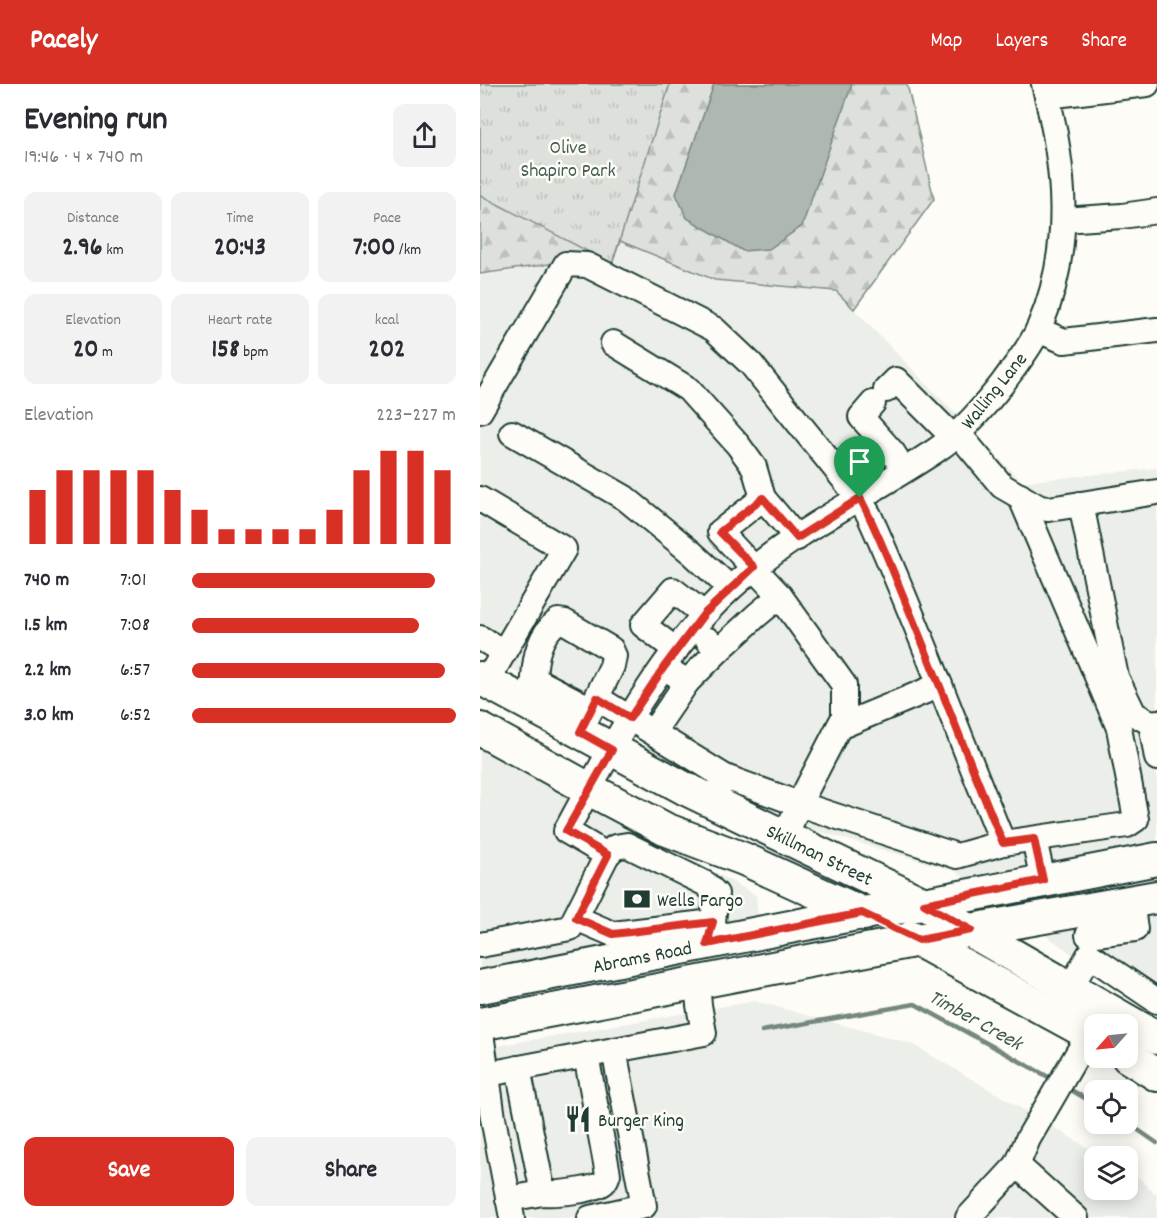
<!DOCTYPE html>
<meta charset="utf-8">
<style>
body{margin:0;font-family:Dekko,sans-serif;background:#f2f2f3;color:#2b2b33;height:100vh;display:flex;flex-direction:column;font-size:22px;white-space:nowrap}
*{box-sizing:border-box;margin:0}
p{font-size:20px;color:#7c7c81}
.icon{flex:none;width:33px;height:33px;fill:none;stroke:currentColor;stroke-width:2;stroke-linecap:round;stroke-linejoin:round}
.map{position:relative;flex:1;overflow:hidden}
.drawer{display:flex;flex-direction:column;background:#fff;width:480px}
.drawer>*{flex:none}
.needle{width:39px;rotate:243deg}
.buttons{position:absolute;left:604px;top:930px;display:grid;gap:12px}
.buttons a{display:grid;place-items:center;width:54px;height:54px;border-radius:12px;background:#fff;box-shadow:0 3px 15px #0003;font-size:30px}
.pin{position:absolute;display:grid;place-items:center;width:51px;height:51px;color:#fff;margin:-62px -26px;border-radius:50% 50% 50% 0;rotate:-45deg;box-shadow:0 0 6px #0007}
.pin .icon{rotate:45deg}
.round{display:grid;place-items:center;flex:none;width:63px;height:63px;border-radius:12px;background:#f2f2f3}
.head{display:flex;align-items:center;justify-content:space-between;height:102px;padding:0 24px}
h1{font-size:33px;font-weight:700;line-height:45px}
.stats{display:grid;grid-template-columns:repeat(3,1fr);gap:9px;height:102px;padding:6px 24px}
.stats div{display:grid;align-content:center;border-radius:12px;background:#f2f2f3;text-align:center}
.stats b{font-size:26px;font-weight:700}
.stats small{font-size:16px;font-weight:400}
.stats p{font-size:16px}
.chart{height:168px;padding:12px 24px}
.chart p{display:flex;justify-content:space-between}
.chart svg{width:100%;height:108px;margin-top:6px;stroke:#d93025;stroke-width:6}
.button{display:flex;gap:12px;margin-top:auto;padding:12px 24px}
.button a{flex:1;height:69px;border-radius:12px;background:#d93025;color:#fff;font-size:24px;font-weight:700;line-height:69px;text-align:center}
.button a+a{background:#f2f2f3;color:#2b2b33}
ul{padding:0 24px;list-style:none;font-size:20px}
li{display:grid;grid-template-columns:96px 72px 1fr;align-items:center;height:45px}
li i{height:15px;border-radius:8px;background:#d93025}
header{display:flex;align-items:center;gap:36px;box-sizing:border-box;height:84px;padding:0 30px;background:#d93025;color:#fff}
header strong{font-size:28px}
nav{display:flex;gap:33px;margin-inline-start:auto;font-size:21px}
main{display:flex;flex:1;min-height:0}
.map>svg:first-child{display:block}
</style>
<header>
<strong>Pacely</strong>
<nav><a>Map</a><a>Layers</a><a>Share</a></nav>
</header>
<main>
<section class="drawer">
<div class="head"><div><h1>Evening run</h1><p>19:46 · 4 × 740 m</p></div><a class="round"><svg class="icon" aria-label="share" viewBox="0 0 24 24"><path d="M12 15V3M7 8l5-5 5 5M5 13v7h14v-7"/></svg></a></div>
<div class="stats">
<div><p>Distance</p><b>2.96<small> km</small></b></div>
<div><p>Time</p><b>20:43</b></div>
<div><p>Pace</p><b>7:00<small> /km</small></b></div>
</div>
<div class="stats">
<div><p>Elevation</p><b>20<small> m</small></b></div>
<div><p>Heart rate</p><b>158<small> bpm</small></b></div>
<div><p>kcal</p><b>202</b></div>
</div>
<div class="chart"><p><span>Elevation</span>223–227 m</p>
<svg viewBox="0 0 160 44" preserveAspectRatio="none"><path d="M5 44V22M15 44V14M25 44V14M35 44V14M45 44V14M55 44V22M65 44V30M75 44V38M85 44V38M95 44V38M105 44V38M115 44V30M125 44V14M135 44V6M145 44V6M155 44V14"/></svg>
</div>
<ul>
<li><b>740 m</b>7:01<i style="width:92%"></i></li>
<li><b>1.5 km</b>7:08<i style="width:86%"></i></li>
<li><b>2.2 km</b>6:57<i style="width:96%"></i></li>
<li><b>3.0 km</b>6:52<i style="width:100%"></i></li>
</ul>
<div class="button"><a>Save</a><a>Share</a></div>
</section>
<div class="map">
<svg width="677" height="1134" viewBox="0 0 677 1134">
<defs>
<pattern id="forest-firs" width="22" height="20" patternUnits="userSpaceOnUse" patternTransform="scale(1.5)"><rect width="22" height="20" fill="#dde0db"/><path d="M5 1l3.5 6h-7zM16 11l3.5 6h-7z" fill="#bdc1bd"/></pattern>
<pattern id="park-tufts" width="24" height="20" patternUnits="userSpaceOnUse" patternTransform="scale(1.5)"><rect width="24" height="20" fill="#dde0db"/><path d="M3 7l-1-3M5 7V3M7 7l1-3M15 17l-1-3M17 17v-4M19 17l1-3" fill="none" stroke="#bdc1bd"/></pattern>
</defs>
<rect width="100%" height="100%" fill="#fdfcf7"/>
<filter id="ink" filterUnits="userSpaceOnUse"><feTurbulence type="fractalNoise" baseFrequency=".0167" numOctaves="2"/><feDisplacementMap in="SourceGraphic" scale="12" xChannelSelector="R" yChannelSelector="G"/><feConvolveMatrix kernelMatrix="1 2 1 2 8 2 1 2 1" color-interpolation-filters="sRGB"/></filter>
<g filter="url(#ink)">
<g fill="#eceee9">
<polygon points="140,157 235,196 356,207 542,398 677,384 677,930 475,787 327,744 0,568 0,190 118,173"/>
<polygon points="0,658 276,811 279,842 0,890"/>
<polygon points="275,917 432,960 622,1072 615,1072 615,1106 648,1106 648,1088 660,1095 677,1111 677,1134 0,1134 0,965"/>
</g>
<polygon fill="url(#forest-firs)" stroke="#7e8e88" stroke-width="1.5" points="0,0 427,0 454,115 374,225 356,207 235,196 140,157 132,180 118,173 0,190"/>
<polygon fill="url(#park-tufts)" stroke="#7e8e88" stroke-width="1.5" points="0,0 190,0 132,180 0,111"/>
<polygon fill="#aeb8b1" stroke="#75877f" stroke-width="1.5" points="234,0 372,0 322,142 289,165 263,167 207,134 196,110"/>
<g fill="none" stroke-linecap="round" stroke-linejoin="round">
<g stroke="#75877f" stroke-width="4.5">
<polyline points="282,947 435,920 574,996"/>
<polyline points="586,1003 615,1020"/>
<polyline points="648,1039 677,1059"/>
</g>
<defs>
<g id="minor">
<polyline points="567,12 667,0"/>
<polyline points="583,136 642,132 677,127"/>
<polyline points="558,246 584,257 677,246"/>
<polyline points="133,259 208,305 258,361 274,383 283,414"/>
<polyline points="406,306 416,296 473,353"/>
<polyline points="393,319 381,333 413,369 424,386"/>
<path d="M0,327L86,180L107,181L234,245L271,280L379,414L389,431C438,539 478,650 523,759L477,772L319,720L245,693"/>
<polyline points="32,349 145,414 212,469 250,504"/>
<polyline points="478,349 522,402 560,424 569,425 601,420 636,593 654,630 671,639 677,638"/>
<polyline points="0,415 84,465 7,597"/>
<polyline points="601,420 677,408"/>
<polyline points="0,554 24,568"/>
<polyline points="196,566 163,541 193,506 224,530"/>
<polyline points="239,566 277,531 300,512"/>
<path d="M54,595C55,573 59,551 78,537L85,538L131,565L134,572L132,582L100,648"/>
<polyline points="207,598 239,566 228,556"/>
<polyline points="51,608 54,595 111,625"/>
<polyline points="117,614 245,693 237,707"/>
<polyline points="671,639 677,674"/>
<polyline points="359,643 460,601"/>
<polyline points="173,648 207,598 184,583"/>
<polyline points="305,753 319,720 364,633 364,601 300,512 240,448 283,414 317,454"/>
<polyline points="554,755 563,796"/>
<polyline points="523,759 647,741 656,735 639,644 540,412"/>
<polyline points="127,771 135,763 147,761 226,800 236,810 233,838 227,860"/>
<polyline points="96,834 133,850 233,838"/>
<polyline points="608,851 655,845 651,817"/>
<path d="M0,861L90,844L127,771L86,747C129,667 184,564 252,503C312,448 387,412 455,367C481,350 503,324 522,300C534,283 551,263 559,244C594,164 585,82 564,0"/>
<polyline points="591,903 609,871 677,917"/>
<polyline points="0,942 13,1034 32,1134"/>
<polyline points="8,990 224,949 219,921 217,898"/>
<polyline points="537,1081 596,1134"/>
<path d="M63,1109C75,1110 114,1107 124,1098C126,1096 127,1093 128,1090L106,971"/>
<polyline points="28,1115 63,1109 38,984"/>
<polyline points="110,1134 164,1122 134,966"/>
<polyline points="488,1134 537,1081 548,1055 609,950"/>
</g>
<g id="major">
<polyline points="0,594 204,704 444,820 677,954"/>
<polyline points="0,645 109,705 185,745 264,775 384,830"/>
<polyline points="432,853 615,953"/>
<polyline points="0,903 382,829 444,820 677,775"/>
<polyline points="0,940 491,846 677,813"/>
<polyline points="648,973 677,991"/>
</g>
</defs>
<use href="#minor" stroke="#1f3d34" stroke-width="28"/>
<use href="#major" stroke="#1f3d34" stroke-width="36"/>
<use href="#minor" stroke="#fdfcf7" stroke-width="24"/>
<use href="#major" stroke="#fdfcf7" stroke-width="32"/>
</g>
</g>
<g fill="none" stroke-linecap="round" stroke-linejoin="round" filter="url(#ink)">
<defs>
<path id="route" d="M283,414L317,454L380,414C397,446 410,480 424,514C458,595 489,678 523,759L554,755L563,796L444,820L491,846L439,856L382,829L227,860L233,838L133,850L96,834L128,771L86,747L132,666L100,648L117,614L150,634L184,583L224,530L274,483L240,448Z"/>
</defs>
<use href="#route" stroke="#fff" stroke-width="12"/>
<use href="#route" stroke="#d93025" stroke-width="8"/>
</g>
<defs>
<symbol id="bank-bare" viewBox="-9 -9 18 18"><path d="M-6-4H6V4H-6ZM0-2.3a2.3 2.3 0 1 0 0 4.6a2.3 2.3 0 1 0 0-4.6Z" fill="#1f3d34" stroke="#fdfcf7" stroke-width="2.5" paint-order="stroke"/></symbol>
<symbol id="restaurant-bare" viewBox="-9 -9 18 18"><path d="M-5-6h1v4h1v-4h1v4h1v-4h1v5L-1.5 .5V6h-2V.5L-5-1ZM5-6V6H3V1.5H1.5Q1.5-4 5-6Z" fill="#1f3d34" stroke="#fdfcf7" stroke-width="2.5" paint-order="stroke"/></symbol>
</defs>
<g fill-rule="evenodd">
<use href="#bank-bare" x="138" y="796" width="38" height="38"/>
<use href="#restaurant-bare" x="79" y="1016" width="38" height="38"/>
</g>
<g text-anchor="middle" stroke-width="5" stroke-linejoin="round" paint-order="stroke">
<g font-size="20" fill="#455e55" stroke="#fdfcf7">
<text x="88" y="69">Olive<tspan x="88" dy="23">Shapiro Park</tspan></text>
</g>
<g font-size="20" fill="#1f3d34" stroke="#fdfcf7">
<text transform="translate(513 306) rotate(-51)" y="7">Walling Lane</text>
<text transform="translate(340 770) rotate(26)" y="7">Skillman Street</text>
<text transform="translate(162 872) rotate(-11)" y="7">Abrams Road</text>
</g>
<g font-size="20" fill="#1f3d34" stroke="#fdfcf7" text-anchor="start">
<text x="177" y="822">Wells Fargo</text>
<text x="118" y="1042">Burger King</text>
</g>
<g font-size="21" font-style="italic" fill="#435c53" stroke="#fdfcf7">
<text transform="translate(496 935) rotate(29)" y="7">Timber Creek</text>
</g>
</g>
</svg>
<div class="buttons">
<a><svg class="needle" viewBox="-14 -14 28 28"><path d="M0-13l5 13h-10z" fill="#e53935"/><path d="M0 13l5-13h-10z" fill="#7c7c81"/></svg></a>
<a><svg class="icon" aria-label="locate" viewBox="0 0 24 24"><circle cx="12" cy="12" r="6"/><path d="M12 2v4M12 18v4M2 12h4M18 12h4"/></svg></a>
<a><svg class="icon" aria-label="layers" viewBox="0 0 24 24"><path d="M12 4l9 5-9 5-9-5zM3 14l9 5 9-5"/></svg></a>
</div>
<div class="pin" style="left:380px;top:414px;background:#1e9e55"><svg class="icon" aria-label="arrive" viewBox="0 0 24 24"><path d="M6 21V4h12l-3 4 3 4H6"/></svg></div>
</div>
</main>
